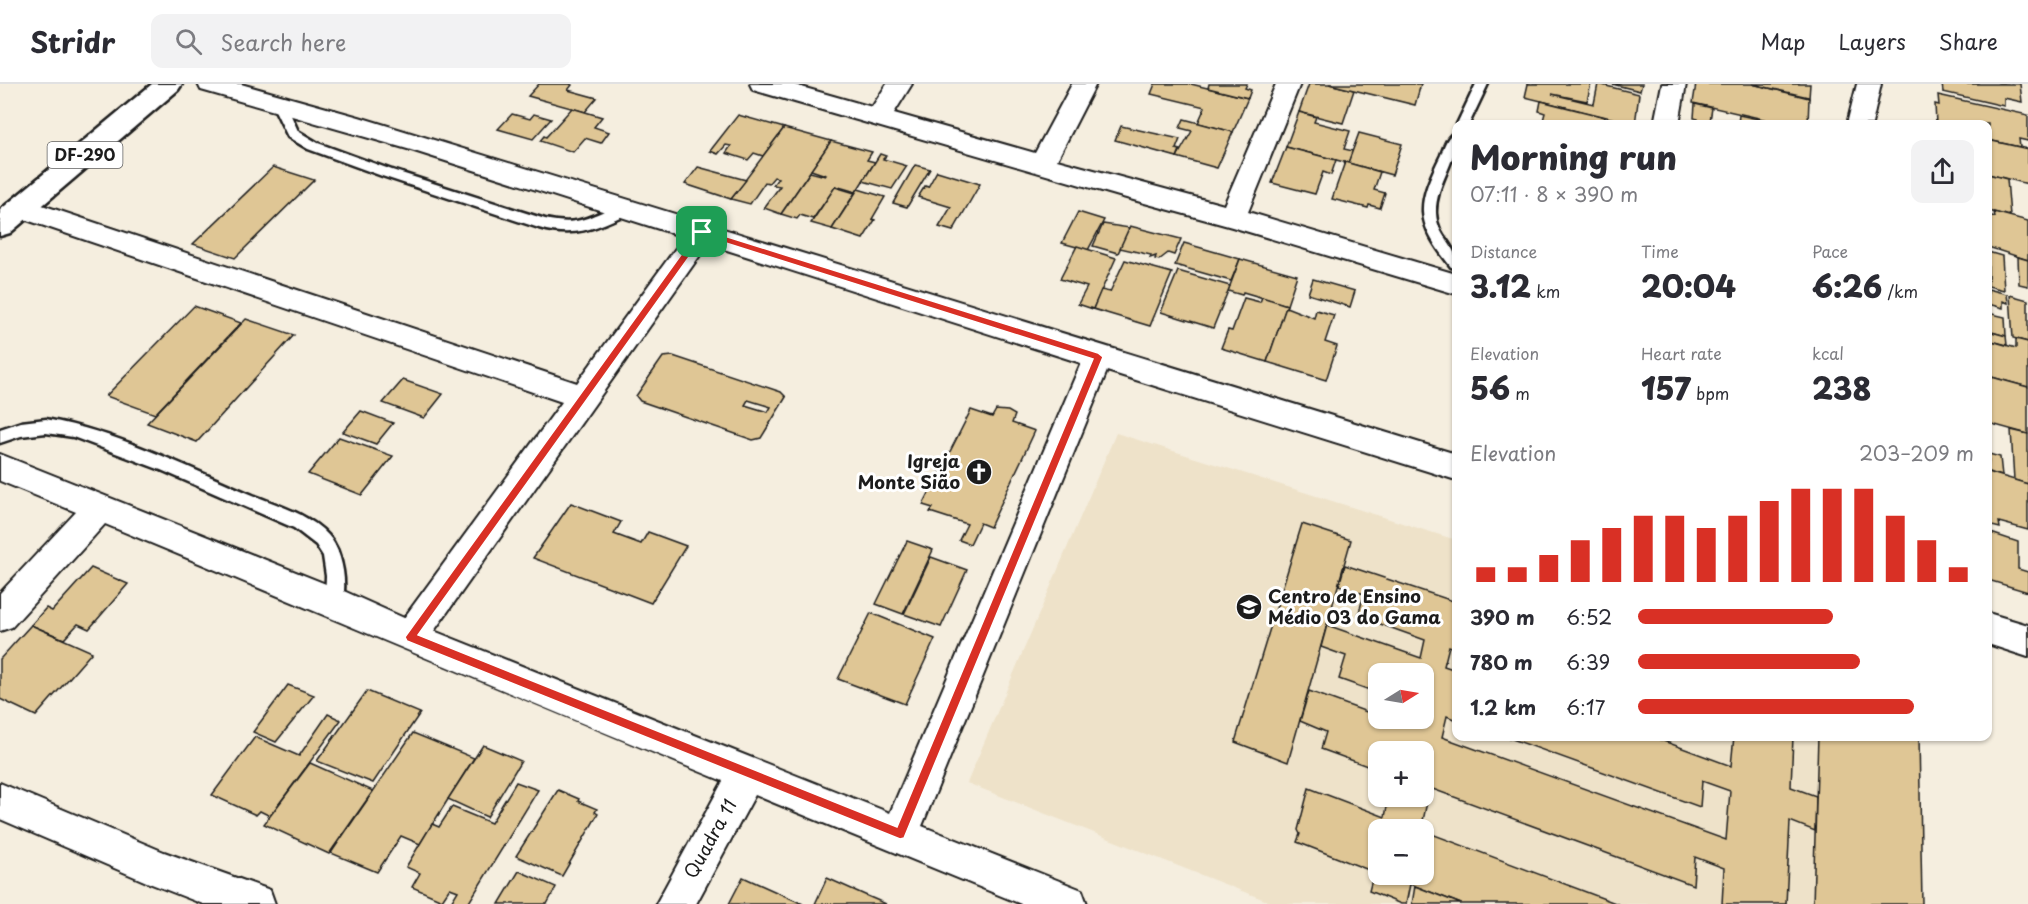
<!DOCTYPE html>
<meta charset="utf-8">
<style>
body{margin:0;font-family:"Playpen Sans",sans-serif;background:#f2f2f3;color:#2b2b33;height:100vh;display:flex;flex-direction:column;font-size:22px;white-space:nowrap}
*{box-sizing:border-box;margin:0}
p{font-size:20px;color:#7c7c81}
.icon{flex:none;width:33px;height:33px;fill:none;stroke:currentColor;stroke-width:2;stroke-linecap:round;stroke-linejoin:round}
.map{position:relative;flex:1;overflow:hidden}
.drawer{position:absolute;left:1452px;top:36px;width:540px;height:621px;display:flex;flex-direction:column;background:#fff;border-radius:12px;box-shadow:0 2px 4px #0004}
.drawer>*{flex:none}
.needle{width:39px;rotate:79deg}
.fabs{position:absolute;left:1368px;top:579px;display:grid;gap:12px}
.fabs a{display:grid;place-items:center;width:66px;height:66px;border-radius:12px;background:#fff;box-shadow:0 2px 4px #0004;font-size:30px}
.pin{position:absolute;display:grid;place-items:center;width:51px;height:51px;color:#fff;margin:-26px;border-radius:12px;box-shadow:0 3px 9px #0006}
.round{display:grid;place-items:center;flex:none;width:63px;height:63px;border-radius:12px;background:#f2f2f3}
.overview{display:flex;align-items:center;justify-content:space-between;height:102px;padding:0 18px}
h1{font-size:33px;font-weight:800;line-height:45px}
.stats{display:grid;grid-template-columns:repeat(3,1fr);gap:9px;height:102px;padding:6px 18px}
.stats div{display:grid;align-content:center}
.stats b{font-size:30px;font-weight:800}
.stats small{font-size:16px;font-weight:400}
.stats p{font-size:16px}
.chart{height:168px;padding:12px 18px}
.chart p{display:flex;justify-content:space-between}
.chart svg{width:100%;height:108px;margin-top:6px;stroke:#d93025;stroke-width:6}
ul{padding:0 18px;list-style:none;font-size:20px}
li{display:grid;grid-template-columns:96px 72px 1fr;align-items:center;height:45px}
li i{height:15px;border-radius:8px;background:#d93025}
header{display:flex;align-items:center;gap:36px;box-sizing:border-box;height:84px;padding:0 30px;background:#fff;border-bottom:2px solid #e1e1e2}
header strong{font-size:28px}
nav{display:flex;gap:33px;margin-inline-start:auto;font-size:21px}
.search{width:420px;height:54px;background:#f2f2f3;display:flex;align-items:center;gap:15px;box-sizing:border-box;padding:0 21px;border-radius:12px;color:#7c7c81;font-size:22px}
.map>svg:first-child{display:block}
</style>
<header>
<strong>Stridr</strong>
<div class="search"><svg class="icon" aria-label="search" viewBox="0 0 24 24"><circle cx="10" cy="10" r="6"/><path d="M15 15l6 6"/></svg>Search here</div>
<nav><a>Map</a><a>Layers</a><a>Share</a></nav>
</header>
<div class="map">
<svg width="2028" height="820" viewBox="0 0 2028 820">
<rect width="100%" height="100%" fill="#f5eedf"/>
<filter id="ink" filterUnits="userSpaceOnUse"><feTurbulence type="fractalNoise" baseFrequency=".0167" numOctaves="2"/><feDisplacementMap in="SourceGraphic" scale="12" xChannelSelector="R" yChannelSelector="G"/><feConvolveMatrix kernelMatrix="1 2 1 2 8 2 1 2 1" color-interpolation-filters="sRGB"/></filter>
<g filter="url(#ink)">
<path fill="#eee2c9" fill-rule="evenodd" d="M1116,349L1456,456V652L1908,653L1916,820H1275L967,699ZM1378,590H1424V634H1378ZM1378,668H1424V712H1378ZM1378,746H1424V790H1378Z"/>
<g fill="#dfc695" stroke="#1c1c1c" stroke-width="1.5" fill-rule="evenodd">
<polygon points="539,0 570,0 572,1 568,6 597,14 585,28 528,12"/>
<polygon points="1155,0 1191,0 1248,14 1233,48 1198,39 1205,23 1151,10"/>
<polygon points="1209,0 1247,0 1245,4 1251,6 1248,14 1208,4"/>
<polygon points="1309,0 1329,0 1354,6 1343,39 1299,28"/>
<polygon points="1329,0 1421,0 1415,21"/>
<polygon points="1528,0 1591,0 1587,17 1552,10 1594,20 1598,0 1639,10 1635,40 1525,13"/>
<polygon points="1612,0 1642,0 1640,7"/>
<polygon points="1696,0 1752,0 1809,14 1808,40 1785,40 1693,19"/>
<polygon points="1752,0 1810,0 1809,14 1808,13"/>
<polygon points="1942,0 2020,0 2022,18 2004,14 2004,22 1943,8"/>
<polygon points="1938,11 2028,31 2028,57 2019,55 2020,63 1988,56 1988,40 1936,40 1935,20 1939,21"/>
<polygon points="1541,17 1605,33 1604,40 1542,40 1545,29 1539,27"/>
<polygon points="1695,20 1712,24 1710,37 1724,40 1697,40 1698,35 1694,34"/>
<polygon points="572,24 602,33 594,43 609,48 601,59 585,54 573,68 540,57 544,52 546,53"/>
<polygon points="1299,28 1316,33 1314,38 1350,47 1344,65 1353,67 1348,79 1286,63"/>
<polygon points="512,30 530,35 534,30 551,35 533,55 498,45"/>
<polygon points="738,31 784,44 763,72 754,69 748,76 726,69 731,62 726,61 718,70 710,67"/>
<polygon points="1739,31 1781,40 1738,40"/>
<polygon points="1184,35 1233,48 1217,84 1177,73 1192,47 1180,44"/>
<polygon points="1121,42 1180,55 1176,65 1180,66 1177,73 1115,56"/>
<polygon points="784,44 831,57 781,130 764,124 780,102 773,101 778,94 774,93 769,99 765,98 750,120 731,115"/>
<polygon points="1359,49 1402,60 1392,91 1348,79"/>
<polygon points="1988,56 2028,65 2028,100 1988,90"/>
<polygon points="831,57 872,68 867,76 875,78 856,108 836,102 813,135 800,131 797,135 781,130 810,88 825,92 826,91 811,86"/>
<polygon points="1286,63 1336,76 1331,91 1323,88 1315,110 1272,99"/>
<polygon points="880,70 886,72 883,75 907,82 892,105 863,97"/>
<polygon points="1345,78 1380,88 1374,106 1385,109 1380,124 1369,121 1368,124 1332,115"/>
<polygon points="915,81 930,85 907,123 893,119"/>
<polygon points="273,83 314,96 235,174 193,160"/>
<polygon points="698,83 746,96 731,115 685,100"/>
<polygon points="937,87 980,100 953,147 939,143 951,123 918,113 925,102 928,103"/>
<polygon points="1988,90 2007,95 2010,132 1988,127"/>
<polygon points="835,103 855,109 832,145 811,139"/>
<polygon points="858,105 885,113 872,135 875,136 863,155 832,145"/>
<polygon points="1078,128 1104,136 1088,166 1062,159"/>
<polygon points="1994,128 2028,137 2028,176 1988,163 1988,131 1995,133"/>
<polygon points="1103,140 1130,144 1118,169 1093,162"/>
<polygon points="1130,142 1181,155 1174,171 1168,169 1159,176 1155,175 1156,172 1150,174 1151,171 1120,164"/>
<polygon points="1184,159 1240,175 1231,197 1175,181"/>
<polygon points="1077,162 1116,174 1093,225 1078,220 1087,203 1060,195"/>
<polygon points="1988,168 2002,172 2004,206 1988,202"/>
<polygon points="2018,173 2028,176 2028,202 2019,200"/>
<polygon points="1240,175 1297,191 1287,221 1243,208 1242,211 1228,207"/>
<polygon points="1125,176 1172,189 1150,242 1093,225 1101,206 1110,208"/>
<polygon points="1178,187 1230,202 1213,244 1161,228"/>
<polygon points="1313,195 1355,207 1350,223 1308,210"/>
<polygon points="1988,205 2007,210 2008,219 2003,217 2003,224 1988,220"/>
<polygon points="2010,211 2028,216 2028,258 2013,254"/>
<polygon points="1262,213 1287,221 1267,278 1221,264 1228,246 1232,247 1244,214 1260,218"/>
<polygon points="194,222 241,239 155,330 106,312"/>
<polygon points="1286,223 1314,234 1316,226 1334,231 1325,258 1337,262 1326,296 1267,278"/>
<polygon points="1988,229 2005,233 2006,252 1988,247"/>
<polygon points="246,235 294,251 197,358 147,339"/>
<polygon points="1988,247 2006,252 2007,261 1988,256"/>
<polygon points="2016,255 2028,258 2028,303 1988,292 1988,256 2016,264"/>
<path d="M673,272L781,308L786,313L761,354L753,356L640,317L636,312L663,273ZM748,316L771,323L768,328L745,321Z"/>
<polygon points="1988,292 2028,303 2028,350 1988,339"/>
<polygon points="403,296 443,310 424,334 383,319"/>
<polygon points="971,326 992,333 996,326 1008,327 1015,331 1012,339 1035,347 990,443 980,439 970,460 959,456 967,440 930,428 933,424 923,421"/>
<polygon points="361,327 393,339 376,360 343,348"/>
<polygon points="2011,346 2028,350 2028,400 2014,396"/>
<polygon points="339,353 393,372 362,411 308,390"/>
<polygon points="1989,370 2000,373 2002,392 1988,388"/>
<polygon points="1988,388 2028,400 2028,446 1999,438 2000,444 1988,441"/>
<polygon points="571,419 621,438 614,450 641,460 648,448 686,462 651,519 533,474"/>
<polygon points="1302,440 1351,456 1288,678 1235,658"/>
<polygon points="1988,448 2018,458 2018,485 2028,488 2028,508 1988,496"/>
<polygon points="907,457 933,466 903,530 876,520"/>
<polygon points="931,473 967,486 941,543 904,530"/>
<polygon points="1345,481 1456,518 1456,565 1449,562 1444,582 1456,586 1456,636 1447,632 1442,653 1726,756 1730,707 1702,697 1700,723 1504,652 1650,652 1731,682 1734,652 1793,652 1791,703 1816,712 1815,747 1790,737 1786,820 1722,820 1724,784 1695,773 1693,801 1430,704 1421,746 1378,746 1378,790 1424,790 1424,747 1618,820 1461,820 1410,800 1406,820 1401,820 1369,807 1374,788 1297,758 1300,750 1298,746 1309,704 1385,733 1389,712 1424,712 1424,668 1378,668 1378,686 1321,665 1326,648 1300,637 1309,607 1378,632 1378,634 1385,634 1406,642 1407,634 1424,634 1424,590 1378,590 1378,609 1339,595 1346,572 1321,563 1327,541 1421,574 1425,556 1358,532 1364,510 1339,501"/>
<polygon points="91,484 128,500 89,545 78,540 64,555 31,541 46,524 52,527"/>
<polygon points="871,529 935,555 905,620 838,595"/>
<polygon points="31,541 92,568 36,632 0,615 0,575"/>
<polygon points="288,601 314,611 276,658 253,648"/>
<polygon points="367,607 420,629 373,699 317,677"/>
<polygon points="328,630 341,636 270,732 260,727 256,731 212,711 255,653 299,672"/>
<polygon points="413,649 474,674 420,760 401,752 377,788 331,769"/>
<polygon points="1818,652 1919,652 1922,820 1813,820"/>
<polygon points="483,661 521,677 487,733 448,715"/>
<polygon points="310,679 373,707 329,770 264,740"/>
<polygon points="516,698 538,706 468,820 450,820 458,807 450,804 442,816 412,803 420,789 406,783 432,740 439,743 452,723 491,739"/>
<polygon points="558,706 579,715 578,717 597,725 595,728 598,730 562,792 516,772"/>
<polygon points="519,787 556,803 547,820 499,820"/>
<polygon points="743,793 803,820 729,820"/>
<polygon points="827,794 865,811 886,820 815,820"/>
<polygon points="1415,802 1461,820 1412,820"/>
</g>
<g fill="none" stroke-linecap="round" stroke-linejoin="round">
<defs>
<g id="lane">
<polygon points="1476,0 1488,0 1469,40 1457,40"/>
<path d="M278,14L285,18L298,47L318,59L392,86L545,135C583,144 592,129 626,119L633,124L631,128C598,143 576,155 539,144L382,92L308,65L288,53L271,18Z"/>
<path d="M1456,48C1459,76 1435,100 1436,129C1437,155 1459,160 1456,184L1451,183C1416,138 1415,123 1441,71C1444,63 1447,51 1456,48Z"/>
<path d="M46,335C116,348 183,381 248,409C274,420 308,429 328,451C343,467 349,505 340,525L334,527L328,525L325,519L326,492L323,472L316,461L294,444L161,386L73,353L46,349L21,352L0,359V345L21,338Z"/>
</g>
<g id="street">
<path d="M198,0H241L359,33L1456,370V396L1107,287L922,742L1082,806L1087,820H1021L755,711L696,820H656L723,697C516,613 311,525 105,440L12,543L0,547V509L76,428L0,397V370L346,508L404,534L562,318L12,131L8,124L12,117L21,114L30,117L577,299L684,153L411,66L201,6ZM708,160L1081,279L890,729L434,547Z"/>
<polygon points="750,0 791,0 872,23 887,0 912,0 894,29 1035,69 1072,0 1096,0 1057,76 1224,121 1276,0 1300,0 1248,128 1456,190 1456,210 1232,143 1119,112 753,6"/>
<polygon points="1662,0 1686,0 1679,40 1654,40"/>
<polygon points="1857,0 1881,0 1872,40 1847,40"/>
<polygon points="1988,529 2028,541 2028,573 1988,560"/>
<polygon points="0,699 164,768 270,806 275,820 203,820 149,799 0,735"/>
</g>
<polygon id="highway" points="152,0 182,0 178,6 10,149 0,152 0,126"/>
</defs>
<use href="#lane" stroke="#1c1c1c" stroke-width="5"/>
<use href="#street" stroke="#1c1c1c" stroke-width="4"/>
<use href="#highway" stroke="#1c1c1c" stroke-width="5"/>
<use href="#lane" fill="#fff" fill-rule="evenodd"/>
<use href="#street" fill="#fff" fill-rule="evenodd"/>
<use href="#highway" fill="#fff" fill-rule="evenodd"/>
</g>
</g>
<path fill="#d93025" stroke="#fff" stroke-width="1.5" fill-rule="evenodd" d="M702,145L1098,269L1103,273L904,754L900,755L407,557L405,553L699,146ZM704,152L1093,275L897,743L418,551Z"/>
<defs>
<symbol id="church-disc" viewBox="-11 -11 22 22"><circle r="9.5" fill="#1c1c1c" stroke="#fff"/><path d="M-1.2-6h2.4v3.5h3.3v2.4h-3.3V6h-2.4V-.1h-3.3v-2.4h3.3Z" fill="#fff"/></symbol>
<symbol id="school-disc" viewBox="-11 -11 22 22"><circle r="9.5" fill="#1c1c1c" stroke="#fff"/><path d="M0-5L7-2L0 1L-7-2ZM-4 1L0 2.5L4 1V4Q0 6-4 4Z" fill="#fff"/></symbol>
</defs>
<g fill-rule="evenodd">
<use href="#church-disc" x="964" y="373" width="30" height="30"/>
<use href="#school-disc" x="1234" y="508" width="30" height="30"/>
</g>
<g text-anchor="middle" stroke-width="6" stroke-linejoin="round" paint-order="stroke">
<rect fill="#fff" stroke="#606060" stroke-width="1.5" x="47.5" y="58" width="75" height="26" rx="4.5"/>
<g font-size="16" font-weight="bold" fill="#1c1c1c">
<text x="85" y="77">DF-290</text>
</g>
<g font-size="18" font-weight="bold" fill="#1c1c1c" stroke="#fff" text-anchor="end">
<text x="960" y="384">Igreja<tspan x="960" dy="21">Monte Sião</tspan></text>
<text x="1268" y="519" text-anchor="start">Centro de Ensino<tspan x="1268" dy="21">Médio 03 do Gama</tspan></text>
</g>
<g font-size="18" fill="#1c1c1c" stroke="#fff">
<text transform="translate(711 755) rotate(-61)" y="6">Quadra 11</text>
</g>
</g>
</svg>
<div class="fabs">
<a><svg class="needle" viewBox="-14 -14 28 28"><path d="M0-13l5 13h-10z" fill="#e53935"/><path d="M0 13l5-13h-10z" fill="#7c7c81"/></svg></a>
<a>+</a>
<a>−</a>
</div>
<div class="pin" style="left:702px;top:148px;background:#1e9e55"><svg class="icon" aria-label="arrive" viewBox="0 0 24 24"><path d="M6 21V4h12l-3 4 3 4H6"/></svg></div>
<section class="drawer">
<div class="overview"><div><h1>Morning run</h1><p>07:11 · 8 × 390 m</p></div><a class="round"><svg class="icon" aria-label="share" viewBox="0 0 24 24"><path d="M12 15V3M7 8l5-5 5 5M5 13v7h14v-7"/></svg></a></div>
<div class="stats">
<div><p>Distance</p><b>3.12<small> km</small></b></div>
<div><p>Time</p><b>20:04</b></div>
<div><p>Pace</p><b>6:26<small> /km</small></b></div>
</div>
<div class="stats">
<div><p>Elevation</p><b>56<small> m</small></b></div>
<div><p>Heart rate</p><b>157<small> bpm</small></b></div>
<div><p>kcal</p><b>238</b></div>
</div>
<div class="chart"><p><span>Elevation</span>203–209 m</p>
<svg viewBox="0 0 160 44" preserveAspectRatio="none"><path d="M5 44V38M15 44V38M25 44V33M35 44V27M45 44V22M55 44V17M65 44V17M75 44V22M85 44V17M95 44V11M105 44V6M115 44V6M125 44V6M135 44V17M145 44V27M155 44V38"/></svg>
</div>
<ul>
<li><b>390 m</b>6:52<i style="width:58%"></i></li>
<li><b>780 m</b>6:39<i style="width:66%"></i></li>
<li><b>1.2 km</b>6:17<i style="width:82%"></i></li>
</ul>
</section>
</div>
